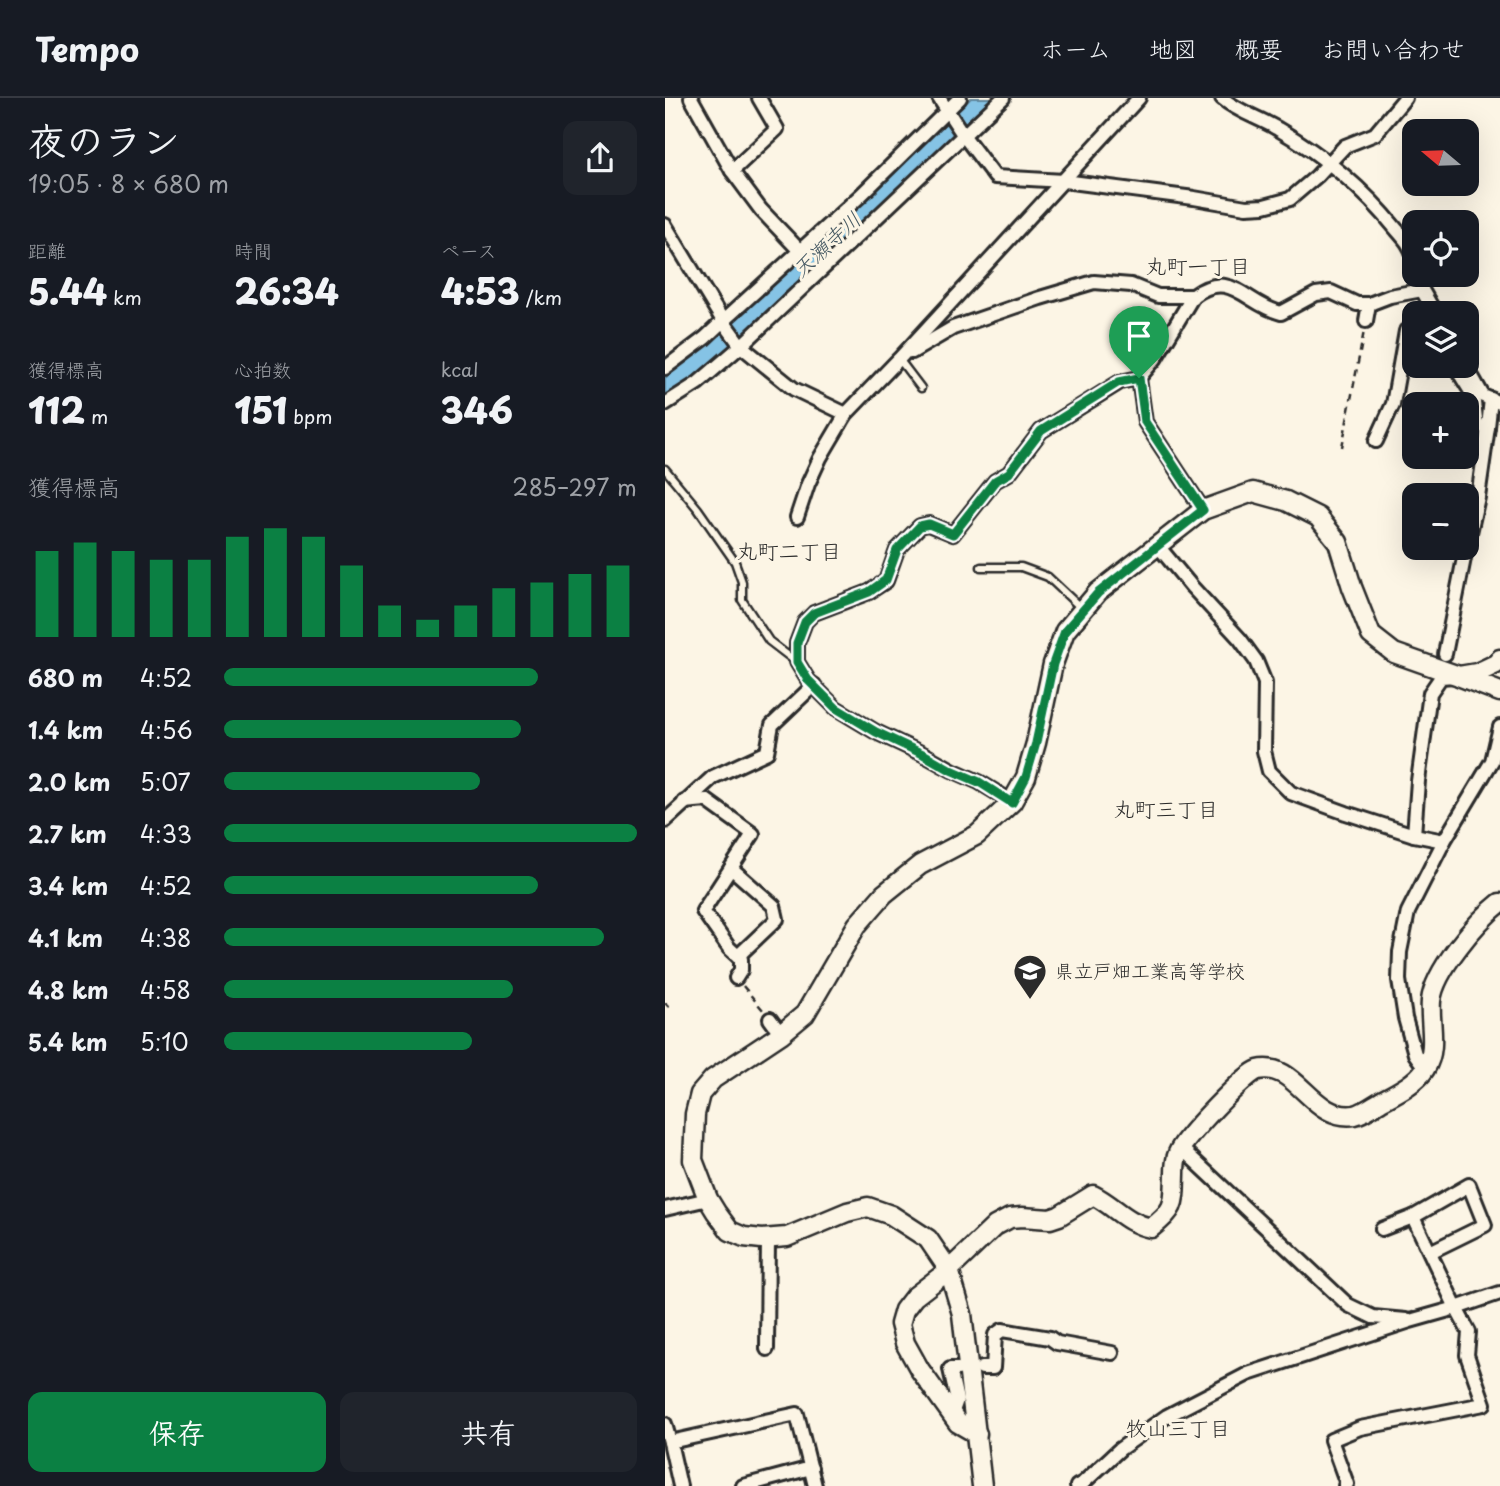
<!DOCTYPE html>
<html lang="ja">
<meta charset="utf-8">
<style>
body{margin:0;font-family:"Playpen Sans","Klee One",sans-serif;background:#20242c;color:#f1f3f6;height:100vh;display:flex;flex-direction:column;font-size:26px;white-space:nowrap}
*{box-sizing:border-box;margin:0}
p{font-size:23px;color:#9ea1a6}
.icon{flex:none;width:38px;height:38px;fill:none;stroke:currentColor;stroke-width:2;stroke-linecap:round;stroke-linejoin:round}
.map{position:relative;flex:1;overflow:hidden}
.sheet{display:flex;flex-direction:column;background:#171b24;width:665px}
.sheet>*{flex:none}
.needle{width:46px;rotate:289deg}
.buttons{position:absolute;left:737px;top:21px;display:grid;gap:14px}
.buttons a{display:grid;place-items:center;width:77px;height:77px;border-radius:14px;background:#171b24;box-shadow:0 7px 28px #0002;font-size:35px}
.pin{position:absolute;display:grid;place-items:center;width:60px;height:60px;color:#fff;margin:-72px -30px;border-radius:50% 50% 50% 0;rotate:-45deg;box-shadow:0 0 7px #0007}
.pin .icon{rotate:45deg}
.round{display:grid;place-items:center;flex:none;width:74px;height:74px;border-radius:14px;background:#20242c}
.headline{display:flex;align-items:center;justify-content:space-between;height:119px;padding:0 28px}
h1{font-size:38px;font-weight:800;line-height:52px}
.stats{display:grid;grid-template-columns:repeat(3,1fr);gap:10px;height:119px;padding:7px 28px}
.stats div{display:grid;align-content:center}
.stats b{font-size:35px;font-weight:800}
.stats small{font-size:19px;font-weight:400}
.stats p{font-size:19px}
.chart{height:196px;padding:14px 28px}
.chart p{display:flex;justify-content:space-between}
.chart svg{width:100%;height:126px;margin-top:7px;stroke:#0b8043;stroke-width:6}
.button{display:flex;gap:14px;margin-top:auto;padding:14px 28px}
.button a{flex:1;height:80px;border-radius:14px;background:#0b8043;color:#fff;font-size:28px;font-weight:800;line-height:80px;text-align:center}
.button a+a{background:#20242c;color:#f1f3f6}
ul{padding:0 28px;list-style:none;font-size:23px}
li{display:grid;grid-template-columns:112px 84px 1fr;align-items:center;height:52px}
li i{height:18px;border-radius:9px;background:#0b8043}
header{display:flex;align-items:center;gap:42px;box-sizing:border-box;height:98px;padding:0 35px;background:#171b24;border-bottom:2px solid #363941}
header strong{font-size:33px}
nav{display:flex;gap:38px;margin-inline-start:auto;font-size:24px}
main{display:flex;flex:1;min-height:0}
.map>svg:first-child{display:block}
</style>
<header>
<strong>Tempo</strong>
<nav><a>ホーム</a><a>地図</a><a>概要</a><a>お問い合わせ</a></nav>
</header>
<main>
<section class="sheet">
<div class="headline"><div><h1>夜のラン</h1><p>19:05 · 8 × 680 m</p></div><a class="round"><svg class="icon" aria-label="share" viewBox="0 0 24 24"><path d="M12 15V3M7 8l5-5 5 5M5 13v7h14v-7"/></svg></a></div>
<div class="stats">
<div><p>距離</p><b>5.44<small> km</small></b></div>
<div><p>時間</p><b>26:34</b></div>
<div><p>ペース</p><b>4:53<small> /km</small></b></div>
</div>
<div class="stats">
<div><p>獲得標高</p><b>112<small> m</small></b></div>
<div><p>心拍数</p><b>151<small> bpm</small></b></div>
<div><p>kcal</p><b>346</b></div>
</div>
<div class="chart"><p><span>獲得標高</span>285–297 m</p>
<svg viewBox="0 0 160 44" preserveAspectRatio="none"><path d="M5 44V14M15 44V11M25 44V14M35 44V17M45 44V17M55 44V9M65 44V6M75 44V9M85 44V19M95 44V33M105 44V38M115 44V33M125 44V27M135 44V25M145 44V22M155 44V19"/></svg>
</div>
<ul>
<li><b>680 m</b>4:52<i style="width:76%"></i></li>
<li><b>1.4 km</b>4:56<i style="width:72%"></i></li>
<li><b>2.0 km</b>5:07<i style="width:62%"></i></li>
<li><b>2.7 km</b>4:33<i style="width:100%"></i></li>
<li><b>3.4 km</b>4:52<i style="width:76%"></i></li>
<li><b>4.1 km</b>4:38<i style="width:92%"></i></li>
<li><b>4.8 km</b>4:58<i style="width:70%"></i></li>
<li><b>5.4 km</b>5:10<i style="width:60%"></i></li>
</ul>
<div class="button"><a>保存</a><a>共有</a></div>
</section>
<div class="map">
<svg width="835" height="1388" viewBox="0 0 835 1388">
<rect width="100%" height="100%" fill="#fcf5e5"/>
<filter id="ink" filterUnits="userSpaceOnUse"><feTurbulence type="fractalNoise" baseFrequency=".0143" numOctaves="2"/><feDisplacementMap in="SourceGraphic" scale="14" xChannelSelector="R" yChannelSelector="G"/><feConvolveMatrix kernelMatrix="1 2 1 2 8 2 1 2 1" color-interpolation-filters="sRGB"/></filter>
<g filter="url(#ink)">
<polygon fill="#85c3e5" stroke="#61869b" stroke-width="2" points="306,0 330,0 105,212 51,261 15,289 0,298 0,280 23,262 163,137"/>
<g fill="none" stroke-linecap="round" stroke-linejoin="round">
<defs>
<g id="lane">
<polyline points="234,261 256,290"/>
<polyline points="0,371 33,411 70,464 77,484 77,502 104,543 130,563"/>
<polyline points="316,469 356,469 383,479 416,510"/>
</g>
<g id="street">
<polyline points="26,0 67,73 112,31 94,0"/>
<polyline points="274,0 299,38 330,79 399,83 529,100 581,109 599,108 625,101 652,78 680,48 710,36 740,0"/>
<path d="M557,0C573,14 595,20 613,31C658,57 700,92 732,132C740,141 746,148 749,159"/>
<polyline points="67,73 96,112 135,153"/>
<polyline points="0,127 58,223 76,248 129,291 181,316"/>
<polyline points="753,177 757,192 770,215"/>
<polyline points="701,223 704,206"/>
<polyline points="247,254 288,230 375,200 429,184 466,187 493,198 528,198"/>
<polyline points="790,268 808,297 812,328 823,329 826,301"/>
<polyline points="801,268 818,298 835,305"/>
<polyline points="0,270 40,240 58,223 195,98 295,0"/>
<polyline points="0,306 33,285 76,248 338,0"/>
<polyline points="711,343 728,306 741,233 749,232"/>
<path d="M538,412L480,324L474,280L490,261L528,198C566,170 580,206 616,215L651,196L666,194L692,206H704L725,198L757,192"/>
<polyline points="132,419 143,386 155,360 181,316 234,261 474,0"/>
<polyline points="493,448 527,489 575,541 591,563 600,585 599,653 604,673 626,695 681,715 749,737 779,743"/>
<polyline points="802,448 813,399 823,329"/>
<polyline points="780,556 801,450"/>
<polyline points="19,704 41,702 88,736 38,813 64,850 76,861 76,872 71,880"/>
<polyline points="347,704 314,684 287,672 258,656 211,634 171,610 143,582 132,564 132,545 140,524 149,515 204,494 221,483 232,452 255,428 264,426 288,436 330,383 344,375 376,333 455,284 474,280"/>
<polyline points="0,723 48,679 102,654 107,627 149,587"/>
<polyline points="749,737 753,683 765,595 776,579 789,578"/>
<polyline points="66,770 109,808 112,821 73,858"/>
<polyline points="105,921 116,936"/>
<polyline points="760,970 750,956 740,920 734,882 735,854 743,814 779,743 827,663 835,629"/>
<polyline points="515,1049 683,1207 708,1219 741,1222"/>
<polyline points="0,1111 43,1101"/>
<polyline points="748,1119 804,1087 820,1127 765,1154"/>
<polyline points="102,1251 103,1141"/>
<polyline points="317,1270 328,1270 330,1237 337,1232 385,1240 392,1245 447,1255"/>
<polyline points="287,1316 292,1302 285,1271 293,1271"/>
<polyline points="0,1326 5,1344 132,1316 150,1388"/>
<polyline points="5,1344 15,1388"/>
<polyline points="78,1388 146,1370"/>
<polyline points="412,1388 418,1385 455,1351 502,1318 583,1276 745,1223 791,1210 835,1195"/>
<polyline points="680,1388 682,1386 666,1342 695,1330 819,1306 802,1257 804,1234 791,1210 748,1119 717,1131"/>
</g>
<g id="secondary">
<polyline points="796,579 835,594"/>
<path d="M312,1336L293,1325L255,1272L240,1245L235,1226L239,1212L249,1199L284,1172L330,1128L345,1120L357,1119L385,1121L394,1118L428,1097C450,1108 461,1125 486,1130C511,1111 509,1106 510,1076C510,1069 510,1062 513,1055C518,1041 580,976 593,972C632,963 647,1024 690,1017C699,1015 709,1007 718,1002C733,994 751,985 760,971C773,950 764,925 766,903C769,873 812,823 835,805"/>
<polyline points="317,1388 297,1216 284,1172 263,1141 226,1117 203,1109 182,1114 122,1139 97,1141 79,1139 65,1133 51,1114 43,1101 28,1062 30,1016 35,996 48,981 116,936 140,916 192,827 219,796 255,767 312,737 347,704 361,679 371,645 388,566 400,533 433,494 538,412 588,394 621,403 653,419 673,444 687,489 706,537 729,555 794,578 812,575 831,566 835,561"/>
</g>
</defs>
<use href="#lane" stroke="#2b2b2b" stroke-width="11"/>
<use href="#street" stroke="#2b2b2b" stroke-width="18"/>
<use href="#secondary" stroke="#2b2b2b" stroke-width="23"/>
<g stroke="#2b2b2b" stroke-width="2.5" stroke-dasharray="7 5" stroke-linecap="butt">
<polyline points="677,349 699,233"/>
<polyline points="78,888 98,912"/>
<polyline points="0,905 4,909"/>
</g>
<use href="#lane" stroke="#fcf5e5" stroke-width="6"/>
<use href="#street" stroke="#fcf5e5" stroke-width="12"/>
<use href="#secondary" stroke="#fcf5e5" stroke-width="18"/>
</g>
</g>
<g fill="none" stroke-linecap="round" stroke-linejoin="round" filter="url(#ink)">
<defs>
<polygon id="route" points="474,280 480,324 538,412 433,495 400,533 388,566 371,645 361,679 347,705 314,684 286,672 258,656 211,634 171,610 143,582 132,564 132,545 140,524 149,515 204,494 221,482 232,452 255,428 264,426 288,436 330,383 344,375 376,333 454,284"/>
</defs>
<use href="#route" stroke="#fff" stroke-width="14"/>
<use href="#route" stroke="#0b8043" stroke-width="9"/>
</g>
<defs>
<symbol id="school-pin" viewBox="-11 -11 22 30"><path d="M0 17L-7.5 6A9.5 9.5 0 1 1 7.5 6Z" fill="#2b2b2b" stroke="#fcf5e5"/><path d="M0-5L7-2L0 1L-7-2ZM-4 1L0 2.5L4 1V4Q0 6-4 4Z" fill="#fff"/></symbol>
</defs>
<g fill-rule="evenodd">
<use href="#school-pin" x="346" y="854" width="38" height="52"/>
</g>
<g text-anchor="middle" stroke-width="6" stroke-linejoin="round" paint-order="stroke">
<g font-size="19" fill="#2b2b2b" stroke="#fcf5e5" text-anchor="start">
<text x="390" y="880">県立戸畑工業高等学校</text>
</g>
<g font-size="21" font-style="italic" fill="#465963" stroke="#fcf5e5">
<text transform="translate(162 147) rotate(-43)" y="7">天瀬寺川</text>
</g>
<g font-size="21" fill="#2b2b2b" stroke="#fcf5e5">
<text x="533" y="176">丸町一丁目</text>
<text x="124" y="461">丸町二丁目</text>
<text x="501" y="719">丸町三丁目</text>
<text x="513" y="1338">牧山三丁目</text>
</g>
</g>
</svg>
<div class="buttons">
<a><svg class="needle" viewBox="-14 -14 28 28"><path d="M0-13l5 13h-10z" fill="#e53935"/><path d="M0 13l5-13h-10z" fill="#9ea1a6"/></svg></a>
<a><svg class="icon" aria-label="locate" viewBox="0 0 24 24"><circle cx="12" cy="12" r="6"/><path d="M12 2v4M12 18v4M2 12h4M18 12h4"/></svg></a>
<a><svg class="icon" aria-label="layers" viewBox="0 0 24 24"><path d="M12 4l9 5-9 5-9-5zM3 14l9 5 9-5"/></svg></a>
<a>+</a>
<a>−</a>
</div>
<div class="pin" style="left:474px;top:280px;background:#1e9e55"><svg class="icon" aria-label="arrive" viewBox="0 0 24 24"><path d="M6 21V4h12l-3 4 3 4H6"/></svg></div>
</div>
</main>
